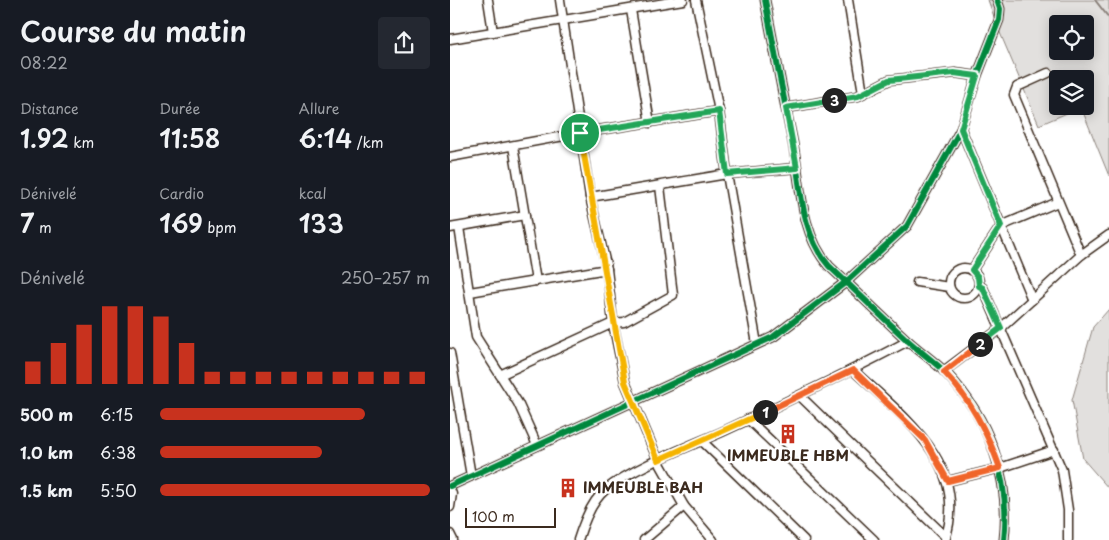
<!DOCTYPE html>
<html lang="fr">
<meta charset="utf-8">
<style>
body{margin:0;font-family:"Playpen Sans",sans-serif;background:#242831;color:#f1f3f6;height:100vh;display:flex;flex-direction:column;font-size:19px;white-space:nowrap}
*{box-sizing:border-box;margin:0}
p{font-size:16px;color:#9ea1a6}
.icon{flex:none;width:28px;height:28px;fill:none;stroke:currentColor;stroke-width:2;stroke-linecap:round;stroke-linejoin:round}
.map{position:relative;flex:1;overflow:hidden}
.side{display:flex;flex-direction:column;background:#171b24;width:450px}
.side>*{flex:none}
.fabs{position:absolute;left:599px;top:15px;display:grid;gap:10px}
.fabs a{display:grid;place-items:center;width:45px;height:45px;border-radius:5px;background:#171b24;box-shadow:0 2px 12px #0003;font-size:25px}
.scale{position:absolute;left:15px;bottom:12px;width:91px;box-sizing:border-box;padding-left:5px;border:2px solid #3b2a1e;border-top:0;font-size:14px;line-height:18px;white-space:nowrap;color:#3b2a1e;-webkit-text-stroke:4px #fff;paint-order:stroke}
.pin{position:absolute;display:grid;place-items:center;width:42px;height:42px;color:#fff;margin:-21px;border:2px solid #fff;border-radius:50%;box-shadow:0 1px 5px #0007}
.km{position:absolute;width:25px;height:25px;margin:-12px;border-radius:50%;background:#222;color:#fff;font-size:14px;line-height:25px;text-align:center}
.round{display:grid;place-items:center;flex:none;width:52px;height:52px;border-radius:5px;background:#242831}
.headline{display:flex;align-items:center;justify-content:space-between;height:85px;padding:0 20px}
h1{font-size:28px;font-weight:600;line-height:38px}
.figures{display:grid;grid-template-columns:repeat(3,1fr);gap:8px;height:85px;padding:5px 20px}
.figures div{display:grid;align-content:center}
.figures b{font-size:25px;font-weight:600}
.figures small{font-size:14px;font-weight:400}
.figures p{font-size:14px}
.chart{height:140px;padding:10px 20px}
.chart p{display:flex;justify-content:space-between}
.chart svg{width:100%;height:90px;margin-top:5px;stroke:#c8321e;stroke-width:6}
ul{padding:0 20px;list-style:none;font-size:16px}
li{display:grid;grid-template-columns:80px 60px 1fr;align-items:center;height:38px}
li i{height:12px;border-radius:6px;background:#c8321e}
main{display:flex;flex:1;min-height:0}
.map>svg:first-child{display:block}
</style>
<main>
<section class="side">
<div class="headline"><div><h1>Course du matin</h1><p>08:22</p></div><a class="round"><svg class="icon" aria-label="share" viewBox="0 0 24 24"><path d="M12 15V3M7 8l5-5 5 5M5 13v7h14v-7"/></svg></a></div>
<div class="figures">
<div><p>Distance</p><b>1.92<small> km</small></b></div>
<div><p>Durée</p><b>11:58</b></div>
<div><p>Allure</p><b>6:14<small> /km</small></b></div>
</div>
<div class="figures">
<div><p>Dénivelé</p><b>7<small> m</small></b></div>
<div><p>Cardio</p><b>169<small> bpm</small></b></div>
<div><p>kcal</p><b>133</b></div>
</div>
<div class="chart"><p><span>Dénivelé</span>250–257 m</p>
<svg viewBox="0 0 160 44" preserveAspectRatio="none"><path d="M5 44V33M15 44V24M25 44V15M35 44V6M45 44V6M55 44V11M65 44V24M75 44V38M85 44V38M95 44V38M105 44V38M115 44V38M125 44V38M135 44V38M145 44V38M155 44V38"/></svg>
</div>
<ul>
<li><b>500 m</b>6:15<i style="width:76%"></i></li>
<li><b>1.0 km</b>6:38<i style="width:60%"></i></li>
<li><b>1.5 km</b>5:50<i style="width:100%"></i></li>
</ul>
</section>
<div class="map">
<svg width="659" height="540" viewBox="0 0 659 540">
<rect width="100%" height="100%" fill="#fff"/>
<filter id="ink" filterUnits="userSpaceOnUse"><feTurbulence type="fractalNoise" baseFrequency=".02" numOctaves="2"/><feDisplacementMap in="SourceGraphic" scale="10" xChannelSelector="R" yChannelSelector="G"/><feConvolveMatrix kernelMatrix="1 2 1 2 8 2 1 2 1" color-interpolation-filters="sRGB"/></filter>
<g filter="url(#ink)">
<g fill="#e2e0de" stroke="#8e857e" fill-rule="evenodd">
<path d="M538,0H657L659,2V176L631,107L589,125L548,28ZM608,24H635V51H608ZM608,79H635V106H608Z"/>
<polygon points="659,309 659,489 633,459 622,400 643,327"/>
</g>
<g fill="none" stroke-linecap="round" stroke-linejoin="round">
<polyline stroke="#887e77" stroke-width="2" points="645,0 659,18"/>
<defs>
<g id="minor">
<polyline points="38,0 43,32"/>
<polyline points="110,0 140,197 157,269 163,323 175,382 208,460 234,506 263,540"/>
<polyline points="246,0 269,111 277,174 307,344"/>
<path d="M315,0C324,48 333,95 343,143C351,184 350,233 379,266C405,290 430,315 456,339C469,351 484,361 497,374C539,418 561,479 554,540"/>
<polyline points="398,0 413,93"/>
<polyline points="181,10 200,123"/>
<polyline points="0,39 233,0"/>
<polyline points="598,73 567,87 564,95 631,255"/>
<polyline points="336,108 408,96 439,80 505,73 527,76"/>
<polyline points="511,129 582,300"/>
<polyline points="63,146 86,281"/>
<polyline points="0,157 130,133 269,111"/>
<polyline points="140,197 277,174 347,168"/>
<polyline points="9,227 26,337 68,403 87,445"/>
<polyline points="0,228 75,215"/>
<circle cx="514" cy="283" r="15"/>
<polyline points="522,270 551,226 608,202"/>
<polyline points="467,282 499,287"/>
<polyline points="529,286 533,288 612,470 618,510 618,540"/>
<polyline points="20,292 157,269"/>
<polyline points="0,353 21,476"/>
<path d="M403,370C452,416 520,463 495,540"/>
<polyline points="494,371 551,328 631,255 659,235"/>
<polyline points="50,375 163,323 174,322 223,295 210,186"/>
<polyline points="350,396 496,537"/>
<polyline points="298,419 424,540"/>
<polyline points="252,441 354,540"/>
<polyline points="498,481 550,468 604,450"/>
<polyline points="0,486 323,337 396,282 457,226 511,129 527,76 549,20 550,9 547,0"/>
<polyline points="0,489 2,494 0,507"/>
<polyline points="0,534 3,540"/>
<path d="M128,540C133,524 142,501 155,490C186,466 238,447 274,431C336,402 398,373 458,341"/>
<polyline points="194,540 234,506"/>
</g>
</defs>
<use href="#minor" stroke="#3b2a1e" stroke-width="11"/>
<use href="#minor" stroke="#fff" stroke-width="8"/>
<defs>
<g id="cycleway">
<path d="M315,0C324,48 333,95 343,143C351,184 350,233 379,266C405,290 430,315 456,339C469,351 484,361 497,374C539,418 561,479 554,540"/>
<polyline points="0,486 323,337 396,282 457,226 511,129 527,76 549,20 550,9 547,0"/>
</g>
</defs>
<use href="#cycleway" stroke="#fff" stroke-width="9"/>
<use href="#cycleway" stroke="#00873e" stroke-width="6"/>
</g>
</g>
<g fill="none" stroke-linecap="round" stroke-linejoin="round" filter="url(#ink)">
<defs>
<polyline id="split-1" points="130,133 175,382 208,460 315,412"/>
<path id="split-2" d="M315,412L403,370L475,440L498,481L550,468C537,432 521,400 494,372L530,344"/>
<polyline id="split-3" points="384,100 408,96 439,80 504,73 527,76 511,129 551,226 522,270 528,277 529,286 533,288 551,328 530,344"/>
<polyline id="split-4" points="130,133 269,111 277,174 347,168 336,108 384,100"/>
</defs>
<use href="#split-1" stroke="#fff" stroke-width="10"/>
<use href="#split-2" stroke="#fff" stroke-width="10"/>
<use href="#split-3" stroke="#fff" stroke-width="10"/>
<use href="#split-4" stroke="#fff" stroke-width="10"/>
<use href="#split-1" stroke="#f5b400" stroke-width="6"/>
<use href="#split-2" stroke="#f0652b" stroke-width="6"/>
<use href="#split-3" stroke="#22a559" stroke-width="6"/>
<use href="#split-4" stroke="#22a559" stroke-width="6"/>
</g>
<defs>
<symbol id="building-bare" viewBox="-9 -9 18 18"><path d="M-4-6H4V6H1V3H-1V6H-4ZM-2.5-4.3h1.7v1.8h-1.7ZM.8-4.3h1.7v1.8H.8ZM-2.5-1h1.7V.8h-1.7ZM.8-1h1.7V.8H.8Z" fill="#c8321e" stroke="#fff" stroke-width="2.5" paint-order="stroke"/></symbol>
</defs>
<g fill-rule="evenodd">
<use href="#building-bare" x="324" y="420" width="28" height="28"/>
<use href="#building-bare" x="104" y="474" width="28" height="28"/>
</g>
<g text-anchor="middle" stroke-width="4.5" stroke-linejoin="round" paint-order="stroke">
<g font-size="15" font-weight="bold" fill="#3b2a1e" stroke="#fff">
<text x="338" y="461">IMMEUBLE HBM</text>
<text x="133" y="493" text-anchor="start">IMMEUBLE BAH</text>
</g>
</g>
</svg>
<div class="fabs">
<a><svg class="icon" aria-label="locate" viewBox="0 0 24 24"><circle cx="12" cy="12" r="6"/><path d="M12 2v4M12 18v4M2 12h4M18 12h4"/></svg></a>
<a><svg class="icon" aria-label="layers" viewBox="0 0 24 24"><path d="M12 4l9 5-9 5-9-5zM3 14l9 5 9-5"/></svg></a>
</div>
<div class="scale">100 m</div>
<div class="pin" style="left:130px;top:133px;background:#1e9e55"><svg class="icon" aria-label="arrive" viewBox="0 0 24 24"><path d="M6 21V4h12l-3 4 3 4H6"/></svg></div>
<b class="km" style="left:315px;top:412px">1</b>
<b class="km" style="left:530px;top:344px">2</b>
<b class="km" style="left:384px;top:100px">3</b>
</div>
</main>
